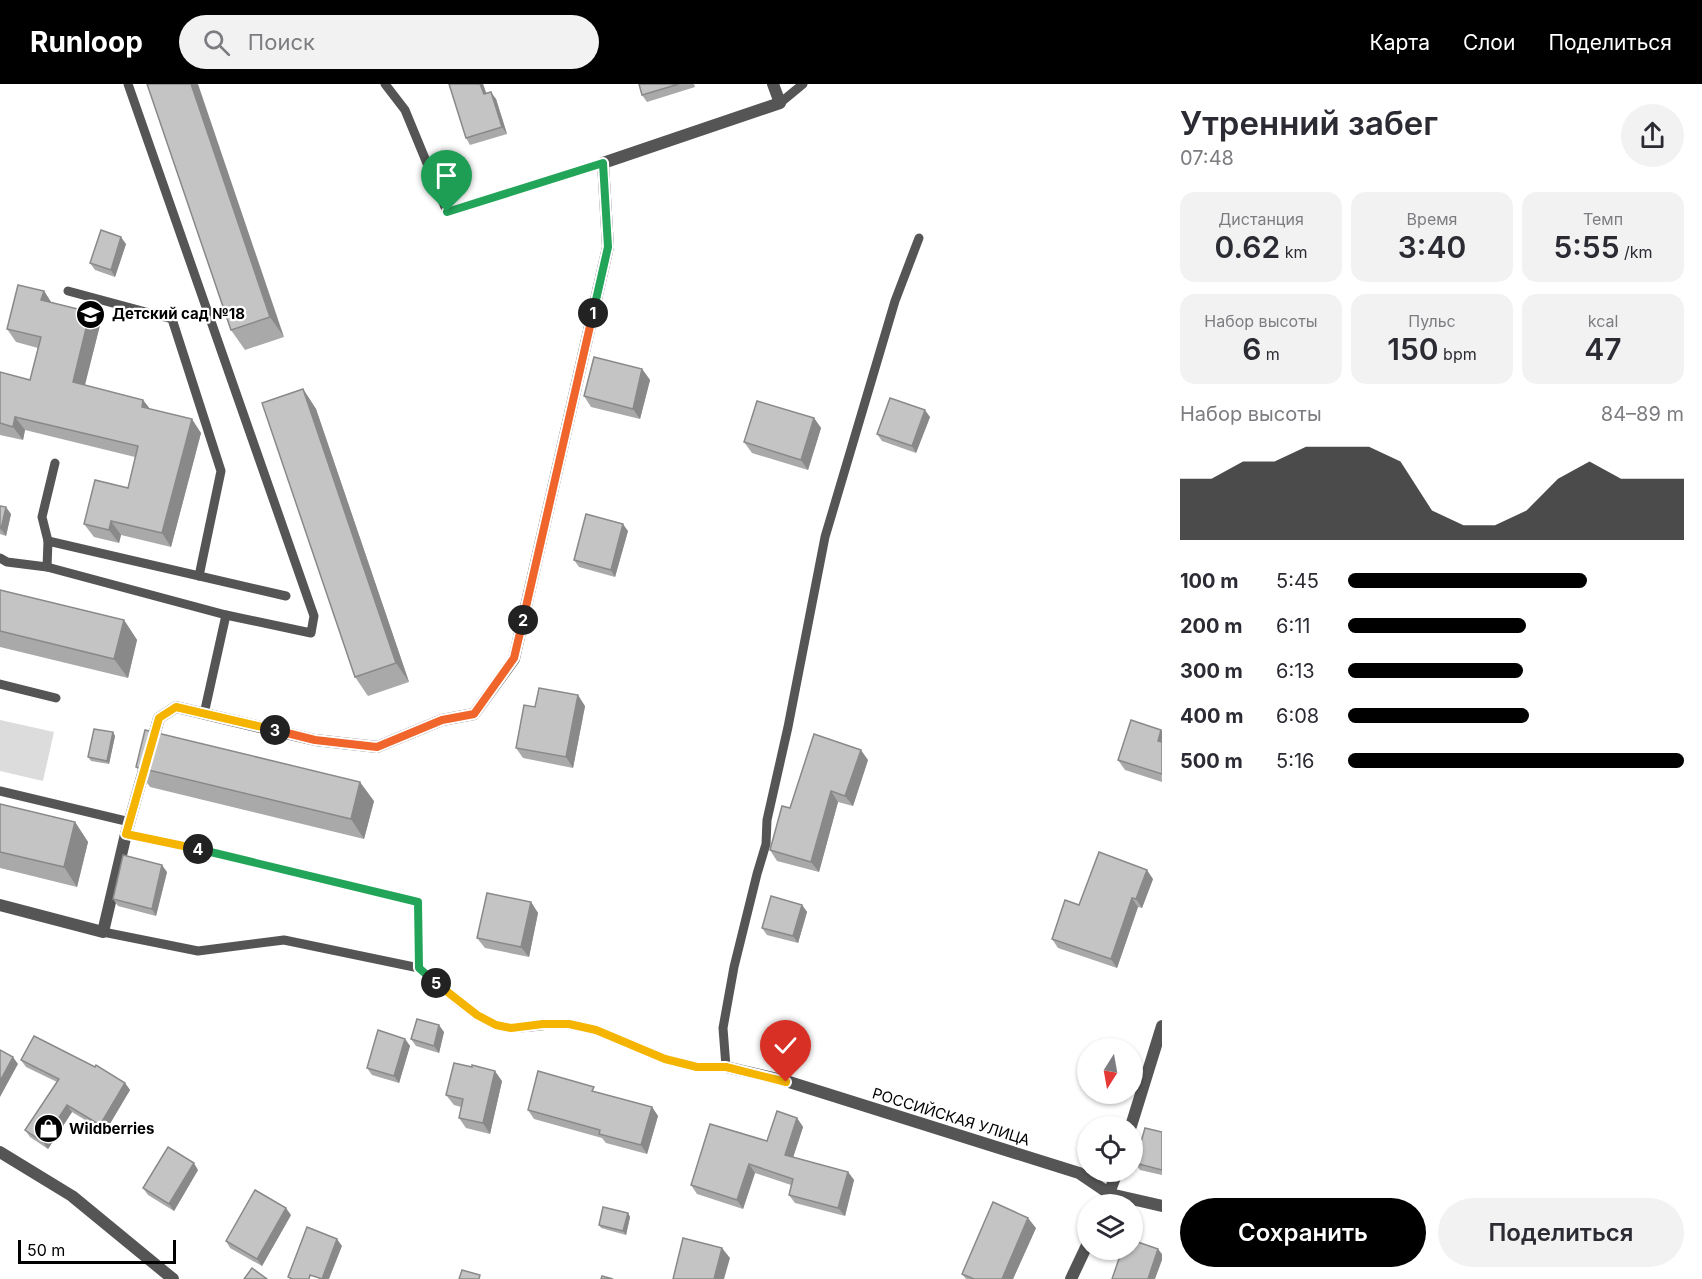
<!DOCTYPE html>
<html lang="ru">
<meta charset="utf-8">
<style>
body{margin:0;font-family:Inter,sans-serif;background:#f2f2f3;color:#2b2b33;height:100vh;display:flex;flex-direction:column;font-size:22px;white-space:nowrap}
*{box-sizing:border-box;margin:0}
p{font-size:20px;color:#7c7c81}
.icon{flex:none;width:33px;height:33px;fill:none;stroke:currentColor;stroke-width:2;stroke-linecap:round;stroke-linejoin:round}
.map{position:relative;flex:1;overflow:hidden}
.details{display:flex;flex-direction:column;background:#fff;width:540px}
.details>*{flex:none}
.needle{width:39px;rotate:191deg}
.tools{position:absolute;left:1077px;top:954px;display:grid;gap:12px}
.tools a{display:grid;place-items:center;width:66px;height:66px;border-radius:50%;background:#fff;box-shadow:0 2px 4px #0004;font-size:30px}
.scale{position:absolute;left:18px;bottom:15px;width:158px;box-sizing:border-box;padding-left:6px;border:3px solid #000;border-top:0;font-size:16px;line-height:21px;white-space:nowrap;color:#000;-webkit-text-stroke:4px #fff;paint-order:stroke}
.pin{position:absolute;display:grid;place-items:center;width:51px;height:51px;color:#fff;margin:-62px -26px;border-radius:50% 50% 50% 0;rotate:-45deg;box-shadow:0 0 6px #0007}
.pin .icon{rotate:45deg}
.km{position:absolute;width:30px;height:30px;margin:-15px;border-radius:50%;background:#222;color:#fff;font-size:16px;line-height:30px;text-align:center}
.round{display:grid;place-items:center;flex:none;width:63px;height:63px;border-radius:32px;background:#f2f2f3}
.headline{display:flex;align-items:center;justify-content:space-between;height:102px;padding:0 18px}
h1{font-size:33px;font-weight:600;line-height:45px}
.metrics{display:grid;grid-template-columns:repeat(3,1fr);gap:9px;height:102px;padding:6px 18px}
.metrics div{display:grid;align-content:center;border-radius:15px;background:#f2f2f3;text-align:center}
.metrics b{font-size:30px;font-weight:600}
.metrics small{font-size:16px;font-weight:400}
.metrics p{font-size:16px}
.chart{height:168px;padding:12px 18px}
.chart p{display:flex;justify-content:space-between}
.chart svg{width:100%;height:108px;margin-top:6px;fill:#000;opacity:.7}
.cta{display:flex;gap:12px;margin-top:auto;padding:12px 18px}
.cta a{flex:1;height:69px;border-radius:36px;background:#000;color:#fff;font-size:24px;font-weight:600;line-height:69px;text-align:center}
.cta a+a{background:#f2f2f3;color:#2b2b33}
ul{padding:0 18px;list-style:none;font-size:20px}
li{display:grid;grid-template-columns:96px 72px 1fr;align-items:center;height:45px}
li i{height:15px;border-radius:8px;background:#000}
header{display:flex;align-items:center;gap:36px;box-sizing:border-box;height:84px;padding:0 30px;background:#000;color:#fff}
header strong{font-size:28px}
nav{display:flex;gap:33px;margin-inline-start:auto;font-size:21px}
.search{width:420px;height:54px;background:#f2f2f3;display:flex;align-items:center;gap:15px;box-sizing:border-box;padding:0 21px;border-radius:33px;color:#7c7c81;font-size:22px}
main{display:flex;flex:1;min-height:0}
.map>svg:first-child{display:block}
</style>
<header>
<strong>Runloop</strong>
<div class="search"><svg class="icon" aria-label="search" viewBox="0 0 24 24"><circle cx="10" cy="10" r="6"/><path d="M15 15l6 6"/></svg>Поиск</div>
<nav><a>Карта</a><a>Слои</a><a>Поделиться</a></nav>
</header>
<main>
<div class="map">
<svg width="1162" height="1195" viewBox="0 0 1162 1195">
<rect width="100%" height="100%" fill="#fff"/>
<polygon fill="#dcdcdc" points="0,636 54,648 43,697 0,687"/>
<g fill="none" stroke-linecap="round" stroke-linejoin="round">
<g stroke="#555" stroke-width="9">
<polyline points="128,0 314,532 311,549 226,531 204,630"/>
<polyline points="385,0 405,26 447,128 603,79"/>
<polyline points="780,19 803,0"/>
<polyline points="68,207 172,235 221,387 199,492"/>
<polyline points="48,457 42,433 55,379"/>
<polyline points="0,474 7,478 47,483 226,531"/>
<polyline points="47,483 48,457 286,512"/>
<polyline points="0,600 56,614"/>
<polyline points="0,707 130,738"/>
<path d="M126,750L225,771L418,818L419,884C443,904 467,930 496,941C519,949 545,938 569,941C602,944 632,963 663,974C683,982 704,983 726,983L723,944L734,883L757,790L766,760L767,736L788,643L825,453L895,217L919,154"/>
<polyline points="103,848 198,867 284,856 419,884"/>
</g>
<g stroke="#555" stroke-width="12">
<polyline points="151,662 159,634 176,623 315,656 377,663 442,636 474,630 514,575 608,163 603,79 780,19 773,0"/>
<polyline points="0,821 103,848 126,750 146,679"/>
<polyline points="726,983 786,997 1079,1089 1110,1110 1162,1122"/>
<polyline points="1131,1042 1162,942"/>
<polyline points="1105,1120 1117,1088"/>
<polyline points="1071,1195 1088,1159"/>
</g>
<polyline stroke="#555" stroke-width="12" points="0,1068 72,1112 173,1195"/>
</g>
<g fill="#a9a9a9">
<polygon points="147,0 284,253 245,266 231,246"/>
<polygon points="449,0 483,0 486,9 496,15 507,50 470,61 466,54"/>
<polygon points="639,0 694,0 695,3 647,18 642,11"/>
<polygon points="126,160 115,193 95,186 90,179"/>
<polygon points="44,207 51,218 90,228 100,241 85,301 143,316 150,325 201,349 171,463 121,451 119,459 94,453 84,440 128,404 135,373 25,346 23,356 0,351 0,288 30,296 38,264 16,258 7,245"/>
<polygon points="642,285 650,296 640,335 591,323 584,312"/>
<polygon points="303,305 316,325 409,598 368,612 355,593"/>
<polygon points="930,333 916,369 882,357 877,350"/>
<polygon points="814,334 821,344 808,386 752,369 744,358"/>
<polygon points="0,422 11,430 6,452 0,450"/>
<polygon points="628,447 615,493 579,483 574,476"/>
<polygon points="0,506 124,536 137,556 128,594 0,563"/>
<polygon points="585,622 573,684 523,674 516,664 535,623"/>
<polygon points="1161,646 1162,698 1125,686 1118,676"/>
<polygon points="115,652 109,680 91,677 88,673"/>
<polygon points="868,676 853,722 838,718 819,788 777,777 770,766 790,724"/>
<polygon points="136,683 374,717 364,755 150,703"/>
<polygon points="0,720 75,738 88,758 77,803 0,784"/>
<polygon points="167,788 156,832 118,822 113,815"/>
<polygon points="1153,795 1142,824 1138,823 1117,884 1058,864 1052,855 1079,821"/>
<polygon points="531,818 538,829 529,873 485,864 477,854"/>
<polygon points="802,821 807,828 798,859 767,851 762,844"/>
<polygon points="444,948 439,969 416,962 411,955"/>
<polygon points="405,955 410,962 399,999 372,991 367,984"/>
<polygon points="21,976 125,999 130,1006 105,1048 72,1028 48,1065 30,1053 25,1046 57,998 26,983"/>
<polygon points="502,997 490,1050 466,1044 459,1034 461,1023 454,1021 446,1011"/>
<polygon points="597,1008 652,1023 658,1032 647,1070 606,1059 602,1054 534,1035 528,1026"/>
<polygon points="797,1034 803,1043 793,1073 848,1088 854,1096 845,1132 795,1119 789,1111 791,1101 755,1089 743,1125 697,1110 691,1101 767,1057"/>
<polygon points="1162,1048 1162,1091 1140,1086 1135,1079"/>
<polygon points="198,1086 174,1127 148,1111 143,1104"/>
<polygon points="628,1129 630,1133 626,1151 601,1144 599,1141"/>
<polygon points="291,1131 262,1182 230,1164 226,1157"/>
<polygon points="1036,1144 1013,1195 966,1195 962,1190"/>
</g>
<g fill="#898989">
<polygon points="191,0 198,0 284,253 270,233"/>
<polygon points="480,0 483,0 489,17 484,10"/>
<polygon points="491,8 496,15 507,50 502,43"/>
<polygon points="121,153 126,160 115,193 111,186"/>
<polygon points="44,207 53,221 41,216"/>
<polygon points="90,228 100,241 82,312 73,298"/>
<polygon points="642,285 650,296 640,335 633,325"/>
<polygon points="303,305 316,325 409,598 396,579"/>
<polygon points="143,316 153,329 142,323"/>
<polygon points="925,326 930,333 916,369 912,362"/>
<polygon points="15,333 25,346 23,356 13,343"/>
<polygon points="814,334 821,344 808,386 801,376"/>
<polygon points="192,335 201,349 171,463 162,449"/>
<polygon points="6,423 11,430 6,452 1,445"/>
<polygon points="111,437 121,451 119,459 109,446"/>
<polygon points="623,440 628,447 615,493 611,486"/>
<polygon points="124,536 137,556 128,594 114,575"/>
<polygon points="578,611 585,622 573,684 566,673"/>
<polygon points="1161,646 1162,647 1162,663 1158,657"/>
<polygon points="113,648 115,652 109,680 107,677"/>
<polygon points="861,666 868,676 853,722 845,712"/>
<polygon points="360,698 374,717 364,755 351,735"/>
<polygon points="831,707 838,718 819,788 811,778"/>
<polygon points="75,738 88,758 77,803 64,783"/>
<polygon points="162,781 167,788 156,832 152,825"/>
<polygon points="1147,786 1153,795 1142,824 1136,815"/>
<polygon points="1132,814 1138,823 1117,884 1111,875"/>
<polygon points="531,818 538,829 529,873 521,863"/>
<polygon points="802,821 807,828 798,859 793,852"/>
<polygon points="439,941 444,948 439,969 434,962"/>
<polygon points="405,955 410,962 399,999 394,992"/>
<polygon points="13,973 18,980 0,1013 0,997"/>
<polygon points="495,987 502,997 490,1050 483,1039"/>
<polygon points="125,999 130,1006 105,1048 100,1041"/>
<polygon points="67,1021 72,1028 48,1065 43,1058"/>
<polygon points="652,1023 658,1032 647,1070 641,1061"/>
<polygon points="797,1034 803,1043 791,1080 785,1071"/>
<polygon points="194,1079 198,1086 174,1127 169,1120"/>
<polygon points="749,1080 755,1089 743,1125 737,1116"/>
<polygon points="848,1088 854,1096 845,1132 838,1124"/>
<polygon points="286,1124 291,1131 262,1182 257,1175"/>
<polygon points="628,1129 630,1133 626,1151 623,1147"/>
<polygon points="1028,1134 1036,1144 1013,1195 1002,1195"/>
<polygon points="337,1155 342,1162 329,1195 322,1195"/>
<polygon points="722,1164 730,1174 724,1195 714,1195"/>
<polygon points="1158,1165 1162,1170 1162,1176 1155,1195 1148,1195"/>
</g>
<g fill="#c4c4c4" stroke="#898989" stroke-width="1.5">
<polygon points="147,0 191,0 270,233 231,246"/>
<polygon points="449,0 480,0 484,10 491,8 502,43 466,54"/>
<polygon points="639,0 679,0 642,11"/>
<polygon points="101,146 121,153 111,186 90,179"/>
<polygon points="18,201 44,207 41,216 90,228 73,298 143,316 142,323 192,335 162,449 111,437 109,446 84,440 95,396 128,404 138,362 15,333 13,343 0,339 0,288 30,296 41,253 7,245"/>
<polygon points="594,273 642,285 633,325 584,312"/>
<polygon points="303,305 396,579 355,593 262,319"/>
<polygon points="890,314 925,326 912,362 877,350"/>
<polygon points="757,317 814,334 801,376 744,358"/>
<polygon points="0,422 6,423 1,445 0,444"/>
<polygon points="586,430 623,440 611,486 574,476"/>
<polygon points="0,506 124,536 114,575 0,547"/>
<polygon points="539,604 578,611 566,673 516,664 524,621 535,623"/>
<polygon points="1131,636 1161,646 1158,657 1162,658 1162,690 1118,676"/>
<polygon points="94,645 113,648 107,677 88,673"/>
<polygon points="145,646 360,698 351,735 136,683"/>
<polygon points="814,650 861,666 845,712 831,707 811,778 770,766 782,722 790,724"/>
<polygon points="0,720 75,738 64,783 0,768"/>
<polygon points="1099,768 1147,786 1136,815 1132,814 1111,875 1052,855 1065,816 1079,821"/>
<polygon points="123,771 162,781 152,825 113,815"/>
<polygon points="487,809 531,818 521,863 477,854"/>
<polygon points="771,812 802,821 793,852 762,844"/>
<polygon points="417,935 439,941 434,962 411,955"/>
<polygon points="378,946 405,955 394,992 367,984"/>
<polygon points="34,952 95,983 96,981 125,999 100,1041 67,1021 43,1058 25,1046 59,995 21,976"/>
<polygon points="0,966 13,973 0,997"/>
<polygon points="454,979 472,983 472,981 495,987 483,1039 459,1034 463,1015 446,1011"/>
<polygon points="538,987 594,1003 592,1007 652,1023 641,1061 599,1050 600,1046 528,1026"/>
<polygon points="777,1027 797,1034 785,1071 848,1088 838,1124 789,1111 793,1095 749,1080 737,1116 691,1101 710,1040 767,1057"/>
<polygon points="1145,1044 1162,1048 1162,1086 1135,1079"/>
<polygon points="168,1063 194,1079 169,1120 143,1104"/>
<polygon points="255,1106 286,1124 257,1175 226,1157"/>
<polygon points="993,1118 1028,1134 1002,1195 974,1195 962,1190"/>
<polygon points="603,1123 628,1129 623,1147 599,1141"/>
<polygon points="307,1143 337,1155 322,1195 310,1191 309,1195 292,1195 288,1193"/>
<polygon points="683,1154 722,1164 714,1195 673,1195"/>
<polygon points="1132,1156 1158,1165 1148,1195 1112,1195 1122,1166 1132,1166"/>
<polygon points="252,1184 267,1195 244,1195"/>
<polygon points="462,1186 480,1191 479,1195 459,1195"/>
<polygon points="602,1192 613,1195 601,1195"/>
</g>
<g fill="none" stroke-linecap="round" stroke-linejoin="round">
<defs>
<polyline id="split-1" points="447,128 603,79 608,163 593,229"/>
<polyline id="split-2" points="523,536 593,229"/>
<polyline id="split-3" points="275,646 315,656 377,663 442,636 474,630 514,574 523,536"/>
<polyline id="split-4" points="198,765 126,750 159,634 176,623 275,646"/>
<polyline id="split-5" points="198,765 418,818 419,884 436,899"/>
<polyline id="split-6" points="436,899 477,931 496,941 511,944 543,940 569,940 596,946 665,975 697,983 726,983 786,998"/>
</defs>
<use href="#split-1" stroke="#fff" stroke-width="12"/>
<use href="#split-2" stroke="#fff" stroke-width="12"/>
<use href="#split-3" stroke="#fff" stroke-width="12"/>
<use href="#split-4" stroke="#fff" stroke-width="12"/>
<use href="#split-5" stroke="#fff" stroke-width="12"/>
<use href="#split-6" stroke="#fff" stroke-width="12"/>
<use href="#split-1" stroke="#22a559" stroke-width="8"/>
<use href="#split-2" stroke="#f0652b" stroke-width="8"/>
<use href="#split-3" stroke="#f0652b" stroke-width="8"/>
<use href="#split-4" stroke="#f5b400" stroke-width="8"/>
<use href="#split-5" stroke="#22a559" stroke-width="8"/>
<use href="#split-6" stroke="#f5b400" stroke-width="8"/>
</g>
<defs>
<symbol id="school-disc" viewBox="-11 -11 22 22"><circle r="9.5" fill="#000" stroke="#fff"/><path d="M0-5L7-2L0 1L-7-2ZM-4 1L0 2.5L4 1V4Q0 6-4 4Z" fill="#fff"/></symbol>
<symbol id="shop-disc" viewBox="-11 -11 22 22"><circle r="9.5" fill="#000" stroke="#fff"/><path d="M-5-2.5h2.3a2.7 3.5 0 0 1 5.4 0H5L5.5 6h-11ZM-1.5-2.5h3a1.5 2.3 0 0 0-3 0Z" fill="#fff"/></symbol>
</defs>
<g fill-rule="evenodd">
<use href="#school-disc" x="74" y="214" width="33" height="33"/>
<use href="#shop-disc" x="32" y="1028" width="33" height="33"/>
</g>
<g text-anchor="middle" stroke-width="4.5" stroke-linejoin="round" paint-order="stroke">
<g font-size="15" font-weight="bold" fill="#000" stroke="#fff" text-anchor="start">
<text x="112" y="235">Детский сад №18</text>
<text x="69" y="1050">Wildberries</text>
</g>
<g font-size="15" fill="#000" stroke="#fff">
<text transform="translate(951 1033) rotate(17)" y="5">РОССИЙСКАЯ УЛИЦА</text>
</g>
</g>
</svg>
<div class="tools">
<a><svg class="needle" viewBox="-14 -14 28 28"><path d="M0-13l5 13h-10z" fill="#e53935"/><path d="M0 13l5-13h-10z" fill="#7c7c81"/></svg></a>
<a><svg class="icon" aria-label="locate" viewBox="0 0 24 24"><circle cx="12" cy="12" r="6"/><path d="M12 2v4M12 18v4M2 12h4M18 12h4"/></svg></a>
<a><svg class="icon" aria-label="layers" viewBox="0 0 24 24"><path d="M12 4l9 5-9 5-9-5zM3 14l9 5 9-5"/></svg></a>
</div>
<div class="scale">50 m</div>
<div class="pin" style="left:447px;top:128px;background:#1e9e55"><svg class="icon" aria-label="arrive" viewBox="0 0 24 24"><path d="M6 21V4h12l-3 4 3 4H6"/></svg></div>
<div class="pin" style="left:786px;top:998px;background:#d93025"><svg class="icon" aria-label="check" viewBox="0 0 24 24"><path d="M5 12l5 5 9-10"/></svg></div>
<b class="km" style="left:593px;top:229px">1</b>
<b class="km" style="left:523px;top:536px">2</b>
<b class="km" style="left:275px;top:646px">3</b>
<b class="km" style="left:198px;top:765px">4</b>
<b class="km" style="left:436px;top:899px">5</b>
</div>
<section class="details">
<div class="headline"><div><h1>Утренний забег</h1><p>07:48</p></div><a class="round"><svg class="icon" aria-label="share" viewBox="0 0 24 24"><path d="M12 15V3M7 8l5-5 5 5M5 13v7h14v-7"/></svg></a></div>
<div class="metrics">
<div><p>Дистанция</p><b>0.62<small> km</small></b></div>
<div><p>Время</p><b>3:40</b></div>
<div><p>Темп</p><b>5:55<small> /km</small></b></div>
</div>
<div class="metrics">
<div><p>Набор высоты</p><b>6<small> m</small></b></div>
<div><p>Пульс</p><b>150<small> bpm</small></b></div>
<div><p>kcal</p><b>47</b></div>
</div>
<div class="chart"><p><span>Набор высоты</span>84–89 m</p>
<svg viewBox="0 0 160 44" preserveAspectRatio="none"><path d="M0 44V19L10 19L20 12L30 12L40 6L50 6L60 6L70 12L80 32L90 38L100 38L110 32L120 19L130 12L140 19L150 19L160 19V44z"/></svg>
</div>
<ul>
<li><b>100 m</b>5:45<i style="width:71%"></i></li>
<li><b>200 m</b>6:11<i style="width:53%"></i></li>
<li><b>300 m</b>6:13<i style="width:52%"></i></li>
<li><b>400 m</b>6:08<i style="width:54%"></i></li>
<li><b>500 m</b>5:16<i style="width:100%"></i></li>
</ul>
<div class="cta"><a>Сохранить</a><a>Поделиться</a></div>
</section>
</main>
